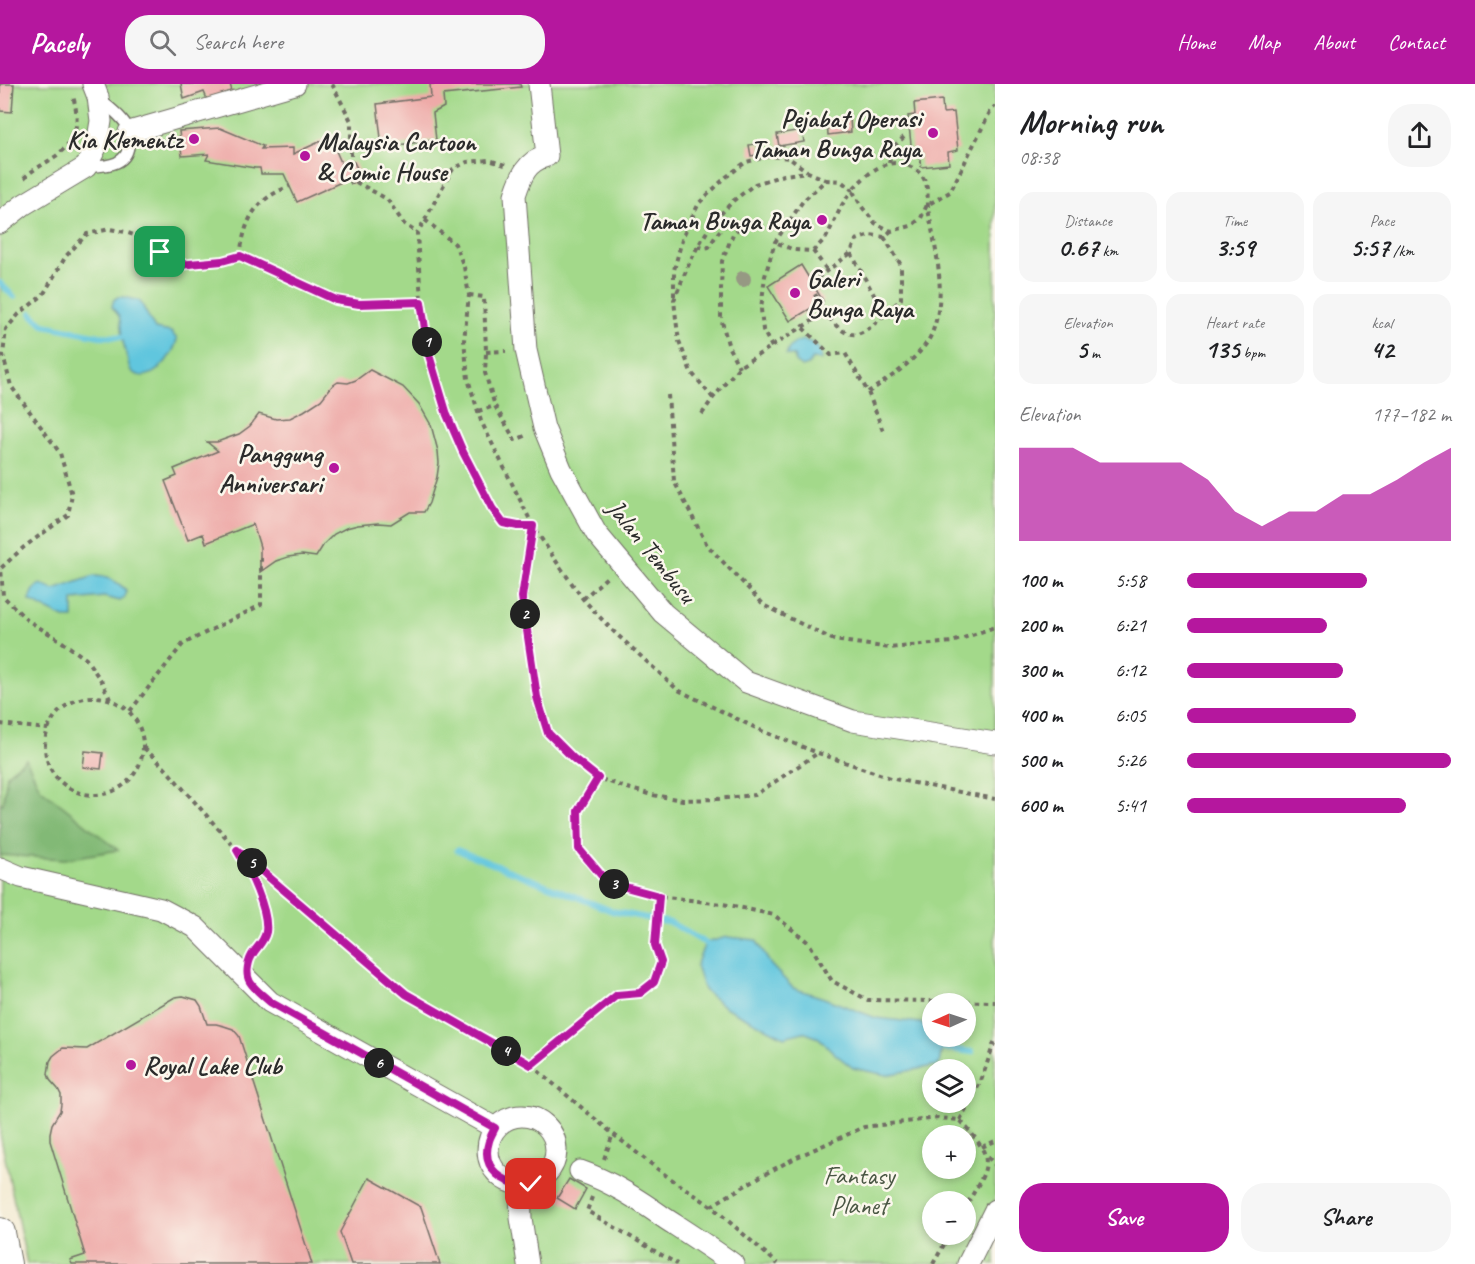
<!DOCTYPE html>
<meta charset="utf-8">
<style>
body{margin:0;font-family:Caveat,sans-serif;background:#f6f6f6;color:#202124;height:100vh;display:flex;flex-direction:column;font-size:22px;white-space:nowrap}
*{box-sizing:border-box;margin:0}
p{font-size:20px;color:#757577}
.icon{flex:none;width:33px;height:33px;fill:none;stroke:currentColor;stroke-width:2;stroke-linecap:round;stroke-linejoin:round}
.map{position:relative;flex:1;overflow:hidden}
.details{display:flex;flex-direction:column;background:#fff;width:480px}
.details>*{flex:none}
.needle{width:39px;rotate:267deg}
.tools{position:absolute;left:922px;top:909px;display:grid;gap:12px}
.tools a{display:grid;place-items:center;width:54px;height:54px;border-radius:50%;background:#fff;box-shadow:0 3px 9px #0003;font-size:30px}
.pin{position:absolute;display:grid;place-items:center;width:51px;height:51px;color:#fff;margin:-26px;border-radius:12px;box-shadow:0 3px 9px #0006}
.km{position:absolute;width:30px;height:30px;margin:-15px;border-radius:50%;background:#222;color:#fff;font-size:16px;line-height:30px;text-align:center}
.round{display:grid;place-items:center;flex:none;width:63px;height:63px;border-radius:24px;background:#f6f6f6}
.head{display:flex;align-items:center;justify-content:space-between;height:102px;padding:0 24px}
h1{font-size:33px;font-weight:600;line-height:45px}
.stats{display:grid;grid-template-columns:repeat(3,1fr);gap:9px;height:102px;padding:6px 24px}
.stats div{display:grid;align-content:center;border-radius:15px;background:#f6f6f6;text-align:center}
.stats b{font-size:26px;font-weight:600}
.stats small{font-size:16px;font-weight:400}
.stats p{font-size:16px}
.chart{height:168px;padding:12px 24px}
.chart p{display:flex;justify-content:space-between}
.chart svg{width:100%;height:108px;margin-top:6px;fill:#b5179e;opacity:.7}
.action{display:flex;gap:12px;margin-top:auto;padding:12px 24px}
.action a{flex:1;height:69px;border-radius:24px;background:#b5179e;color:#fff;font-size:24px;font-weight:600;line-height:69px;text-align:center}
.action a+a{background:#f6f6f6;color:#202124}
ul{padding:0 24px;list-style:none;font-size:20px}
li{display:grid;grid-template-columns:96px 72px 1fr;align-items:center;height:45px}
li i{height:15px;border-radius:8px;background:#b5179e}
header{display:flex;align-items:center;gap:36px;box-sizing:border-box;height:84px;padding:0 30px;background:#b5179e;color:#fff}
header strong{font-size:28px}
nav{display:flex;gap:33px;margin-inline-start:auto;font-size:21px}
.search{width:420px;height:54px;background:#f6f6f6;display:flex;align-items:center;gap:15px;box-sizing:border-box;padding:0 21px;border-radius:24px;color:#757577;font-size:22px}
main{display:flex;flex:1;min-height:0}
.map>svg:first-child{display:block}
</style>
<header>
<strong>Pacely</strong>
<div class="search"><svg class="icon" aria-label="search" viewBox="0 0 24 24"><circle cx="10" cy="10" r="6"/><path d="M15 15l6 6"/></svg>Search here</div>
<nav><a>Home</a><a>Map</a><a>About</a><a>Contact</a></nav>
</header>
<main>
<div class="map">
<svg width="995" height="1180" viewBox="0 0 995 1180">
<rect width="100%" height="100%" fill="#fbf7ec"/>
<filter id="ink" filterUnits="userSpaceOnUse"><feTurbulence type="fractalNoise" baseFrequency=".0167" numOctaves="2"/><feDisplacementMap in="SourceGraphic" scale="12" xChannelSelector="R" yChannelSelector="G"/><feConvolveMatrix kernelMatrix="1 2 1 2 8 2 1 2 1" color-interpolation-filters="sRGB"/></filter>
<filter id="wash" filterUnits="userSpaceOnUse"><feTurbulence type="fractalNoise" baseFrequency=".008" numOctaves="4" result="noise"/><feDisplacementMap in="SourceGraphic" scale="24" xChannelSelector="R" yChannelSelector="G"/><feGaussianBlur stdDeviation="1.35" result="paint"/><feColorMatrix in="noise" values="0 0 0 0 0 0 0 0 0 0 0 0 0 0 0 0 0 1.4 0 .05"/><feComposite in="paint" operator="in"/></filter>
<g filter="url(#wash)">
<rect width="100%" height="100%" fill="#f3ead2"/>
<path fill="#a3d98a" stroke="#67825a" stroke-width="1.5" fill-rule="evenodd" d="M0,0H995V1180H27L0,1050ZM933,920H966V952H933ZM933,986H966V1018H933ZM933,1052H966V1084H933ZM933,1118H966V1150H933Z"/>
<polygon fill="#82b976" stroke="#567250" stroke-width="1.5" points="26,675 40,704 118,766 65,775 0,771 0,719 3,720 7,690"/>
<g fill="#60c6de" stroke="#467884" stroke-width="1.5">
<path d="M118,213H124L140,217L155,245L171,248L177,255C174,272 149,305 130,286L122,253L120,236L119,232L112,223C113,218 113,215 118,213Z"/>
<path d="M803,256C815,258 821,264 821,276L812,275L808,281L802,283L796,279L794,272L786,271C789,262 794,258 803,256Z"/>
<path d="M94,492C106,492 117,497 126,506C126,512 125,514 120,517L104,513L73,516V534H64L30,517C32,509 34,503 41,500L54,506Z"/>
<polygon points="727,853 756,856 771,881 793,904 824,914 876,934 921,939 942,964 939,981 886,991 853,984 834,969 819,954 803,948 784,953 725,923 704,906 696,882 705,859"/>
</g>
<g fill="none" stroke-linecap="round" stroke-linejoin="round">
<g stroke="#60c6de" stroke-width="6">
<polyline points="0,199 14,213"/>
<polyline points="31,229 44,241 100,252 122,253"/>
<polyline points="457,766 612,827 671,839 705,859 710,863"/>
<polyline points="935,963 972,968"/>
</g>
</g>
<g id="blocks">
<g fill="#eeaaa8">
<polygon points="0,0 14,0 12,28 0,27"/>
<polygon points="181,0 230,0 232,7 207,15 204,8 184,15"/>
<polygon points="430,0 520,0 521,3 443,11 444,23 433,29 436,56 382,63 377,20 431,13"/>
<polygon points="942,16 943,29 954,28 958,66 948,68 949,80 921,83 919,70 912,70 908,32 915,31 914,19"/>
<polygon points="850,34 851,48 828,51 827,37"/>
<polygon points="220,44 263,62 261,65 293,64 293,70 330,53 343,83 354,78 362,95 351,100 348,95 297,118 284,90 261,90 260,84 255,84 206,76 209,70 182,72 179,47"/>
<polygon points="802,46 804,58 779,62 777,50"/>
<polygon points="760,59 762,70 751,72 749,61"/>
<polygon points="801,181 823,217 790,237 768,202"/>
<polygon points="370,286 403,303 419,320 431,341 438,367 439,379 437,393 429,419 424,428 410,428 391,440 378,439 358,441 346,444 334,450 324,460 316,473 302,471 288,473 276,477 260,488 260,463 253,440 206,459 203,450 188,456 165,397 177,392 174,385 218,367 207,358 217,358 239,350 250,342 259,330 276,335 290,334 304,327 321,316 332,302 338,298 348,299 356,296"/>
<polygon points="85,667 103,669 101,685 83,683"/>
<polygon points="183,912 197,916 201,922 207,940 216,940 224,942 233,945 239,952 312,1180 72,1180 70,1176 85,1171 50,1057 50,1049 52,1040 60,1027 61,1020 61,1011 58,1005 50,996 48,990 50,977 53,972 63,964 87,965 175,913"/>
<polygon points="369,1094 421,1123 440,1180 351,1180 340,1148"/>
<polygon points="569,1095 586,1105 575,1125 557,1114"/>
</g>
</g>
</g>
<g filter="url(#ink)">
<use href="#blocks" fill-opacity="0" stroke="#716e65" stroke-width="1.5"/>
<g fill="none" stroke-linecap="round" stroke-linejoin="round">
<defs>
<path id="lane" d="M86,83C105,82 129,83 129,57C129,51 128,44 125,39C118,29 108,23 100,15"/>
<g id="street">
<path d="M539,0L547,72C526,77 521,93 515,111L526,266L544,344L561,385L596,449L663,529L746,598L853,637L995,659"/>
<polyline points="129,48 295,0"/>
<polyline points="0,139 23,121 86,83 97,61 101,37 98,13 93,0"/>
<polyline points="0,784 21,793 161,825 195,843 270,918 495,1044"/>
<circle cx="522" cy="1066" r="34"/>
<path d="M580,1087C612,1098 639,1116 666,1135C689,1150 711,1164 733,1180"/>
<polyline points="520,1101 521,1134 528,1180"/>
<polyline points="968,1180 995,1126"/>
</g>
<polyline id="secondary" points="0,1149 6,1180"/>
</defs>
<use href="#lane" stroke="#716e65" stroke-width="13"/>
<use href="#street" stroke="#716e65" stroke-width="23"/>
<use href="#secondary" stroke="#716e65" stroke-width="32"/>
<g stroke="#716e65" stroke-width="4" stroke-dasharray="4.5 4.5" stroke-linecap="butt">
<polyline points="332,0 351,37 351,79"/>
<polyline points="889,79 893,63 904,53"/>
<polyline points="505,81 489,76 467,78 453,85 442,104 425,136 417,149 421,218 429,271 447,331 463,368 480,399 492,424 503,439 518,442 533,442 522,513 538,613 548,649 573,674 598,694 624,703 652,711 683,716 717,715 755,711 818,669"/>
<path d="M24,94C33,85 45,80 56,72C78,54 80,38 73,12"/>
<polyline points="356,98 387,115 404,140 417,149"/>
<polyline points="425,136 455,160 464,183 469,211 464,256 468,295 481,337 533,442 556,477 583,515 611,545 678,606 762,647 818,669 894,695 995,715"/>
<path d="M884,153L901,181V215C891,225 872,244 860,249C837,258 819,216 809,200L851,169L856,156L870,151L884,153L891,147"/>
<path d="M698,162L703,164L709,163C716,152 724,136 739,136L741,138L740,143L733,150L722,177L721,205V234L729,264L739,283"/>
<polyline points="813,167 827,186"/>
<polyline points="851,169 885,231"/>
<path d="M240,172C245,135 254,116 290,102"/>
<polyline points="469,211 484,213 486,268 485,289 495,322 515,356 525,352"/>
<polyline points="674,212 674,186 683,152 699,119 726,93 746,78 770,72 789,74 807,87"/>
<polyline points="803,244 831,271 845,269 868,308 883,347"/>
<polyline points="772,263 763,246 761,225 765,192 775,158 803,117 826,96 841,97 852,106 842,121 826,154 813,167 794,166 775,158"/>
<polyline points="486,268 506,267"/>
<path d="M868,308C889,295 923,272 932,249C946,213 938,177 931,140C930,134 928,128 928,122C927,112 929,104 924,95C921,90 916,85 911,83C886,71 868,89 852,106L862,123L875,139L891,147L911,142L921,134L927,121L950,108L990,28L995,22"/>
<polyline points="668,311 674,397 707,461 765,522 834,556 890,564 952,558 995,543"/>
<polyline points="713,314 691,288 679,257 676,235 674,216 688,182 698,162 713,138 733,117 755,100 784,91 808,88 826,96"/>
<polyline points="478,327 495,322"/>
<polyline points="702,330 713,314 739,283 826,228"/>
<polyline points="583,515 607,493"/>
<circle cx="94" cy="662" r="49"/>
<polyline points="110,615 102,598 86,575 58,555 27,536 3,512 1,484 24,463 68,431 72,411 60,369 11,302 3,271 6,245 19,230 43,211 66,172 87,150 110,145 125,148 140,153 160,168 179,181 222,178 240,172 336,216 359,220 421,218"/>
<polyline points="130,627 183,560 261,521 261,474"/>
<polyline points="0,640 48,645"/>
<polyline points="144,664 164,683 237,766 406,910 531,981 613,1050 664,1090 711,1122 778,1180"/>
<polyline points="598,694 578,727 579,765 607,798 659,812"/>
<path d="M240,771C252,791 272,833 264,856C261,862 256,866 252,871"/>
<polyline points="531,981 617,911 640,909 655,898 661,878 655,861 659,812 729,821 774,831 809,859 832,897 868,916 995,918"/>
<polyline points="960,1036 981,997 995,956"/>
<polyline points="982,1063 995,1057"/>
<polyline points="988,1073 995,1081"/>
<polyline points="604,1075 613,1050"/>
<polyline points="592,1113 587,1127 677,1180"/>
<path d="M711,1122L761,1092L797,1073L864,1043L938,1034L960,1036C995,1076 992,1077 966,1122"/>
<polyline points="933,1180 950,1150"/>
</g>
<use href="#lane" stroke="#fff" stroke-width="10"/>
<use href="#street" stroke="#fff" stroke-width="21"/>
<use href="#secondary" stroke="#fff" stroke-width="30"/>
</g>
<circle fill="#969983" cx="743" cy="195" r="8"/>
</g>
<g fill="none" stroke-linecap="round" stroke-linejoin="round" filter="url(#ink)">
<defs>
<path id="route" d="M160,168L179,181L222,177L240,172L336,216L359,220L421,218L429,271L447,331L463,368L492,424L503,439L518,442H533L522,513L537,613L548,649L573,674L598,694L578,727L579,765L607,798L659,812L655,861L661,878L654,898L640,909L617,911L531,981L406,910L237,766C249,786 269,826 266,848C264,857 259,861 254,868C248,876 245,890 250,898C255,906 264,912 270,918L495,1044C493,1048 490,1053 489,1057C480,1086 505,1102 531,1100"/>
</defs>
<use href="#route" stroke="#fff" stroke-width="12"/>
<use href="#route" stroke="#b5179e" stroke-width="8"/>
</g>
<g fill="#b5179e" stroke="#fbf7ec" stroke-width="2">
<circle cx="933" cy="49" r="6"/>
<circle cx="194" cy="55" r="6"/>
<circle cx="305" cy="72" r="6"/>
<circle cx="822" cy="136" r="6"/>
<circle cx="795" cy="209" r="6"/>
<circle cx="334" cy="384" r="6"/>
<circle cx="131" cy="981" r="6"/>
</g>
<g text-anchor="middle" stroke-width="5" stroke-linejoin="round" paint-order="stroke">
<g font-size="26" font-weight="bold" fill="#2b2b2b" stroke="#fbf7ec" text-anchor="end">
<text x="921" y="43">Pejabat Operasi<tspan x="921" dy="30">Taman Bunga Raya</tspan></text>
<text x="182" y="64">Kia Klementz</text>
<text x="317" y="66" text-anchor="start">Malaysia Cartoon<tspan x="317" dy="30">&amp; Comic House</tspan></text>
<text x="810" y="145">Taman Bunga Raya</text>
<text x="807" y="203" text-anchor="start">Galeri<tspan x="807" dy="30">Bunga Raya</tspan></text>
<text x="322" y="378">Panggung<tspan x="322" dy="30">Anniversari</tspan></text>
<text x="143" y="990" text-anchor="start">Royal Lake Club</text>
</g>
<g font-size="26" fill="#2b2b2b" stroke="#fbf7ec">
<text transform="translate(652 467) rotate(51)" y="9">Jalan Tembusu</text>
</g>
<g font-size="26" fill="#495643" stroke="#fbf7ec">
<text x="859" y="1100">Fantasy<tspan x="859" dy="30">Planet</tspan></text>
</g>
</g>
</svg>
<div class="tools">
<a><svg class="needle" viewBox="-14 -14 28 28"><path d="M0-13l5 13h-10z" fill="#e53935"/><path d="M0 13l5-13h-10z" fill="#757577"/></svg></a>
<a><svg class="icon" aria-label="layers" viewBox="0 0 24 24"><path d="M12 4l9 5-9 5-9-5zM3 14l9 5 9-5"/></svg></a>
<a>+</a>
<a>−</a>
</div>
<div class="pin" style="left:160px;top:168px;background:#1e9e55"><svg class="icon" aria-label="arrive" viewBox="0 0 24 24"><path d="M6 21V4h12l-3 4 3 4H6"/></svg></div>
<div class="pin" style="left:531px;top:1100px;background:#d93025"><svg class="icon" aria-label="check" viewBox="0 0 24 24"><path d="M5 12l5 5 9-10"/></svg></div>
<b class="km" style="left:427px;top:258px">1</b>
<b class="km" style="left:525px;top:530px">2</b>
<b class="km" style="left:614px;top:800px">3</b>
<b class="km" style="left:506px;top:967px">4</b>
<b class="km" style="left:252px;top:779px">5</b>
<b class="km" style="left:379px;top:979px">6</b>
</div>
<section class="details">
<div class="head"><div><h1>Morning run</h1><p>08:38</p></div><a class="round"><svg class="icon" aria-label="share" viewBox="0 0 24 24"><path d="M12 15V3M7 8l5-5 5 5M5 13v7h14v-7"/></svg></a></div>
<div class="stats">
<div><p>Distance</p><b>0.67<small> km</small></b></div>
<div><p>Time</p><b>3:59</b></div>
<div><p>Pace</p><b>5:57<small> /km</small></b></div>
</div>
<div class="stats">
<div><p>Elevation</p><b>5<small> m</small></b></div>
<div><p>Heart rate</p><b>135<small> bpm</small></b></div>
<div><p>kcal</p><b>42</b></div>
</div>
<div class="chart"><p><span>Elevation</span>177–182 m</p>
<svg viewBox="0 0 160 44" preserveAspectRatio="none"><path d="M0 44V6L10 6L20 6L30 12L40 12L50 12L60 12L70 19L80 32L90 38L100 32L110 32L120 25L130 25L140 19L150 12L160 6V44z"/></svg>
</div>
<ul>
<li><b>100 m</b>5:58<i style="width:68%"></i></li>
<li><b>200 m</b>6:21<i style="width:53%"></i></li>
<li><b>300 m</b>6:12<i style="width:59%"></i></li>
<li><b>400 m</b>6:05<i style="width:64%"></i></li>
<li><b>500 m</b>5:26<i style="width:100%"></i></li>
<li><b>600 m</b>5:41<i style="width:83%"></i></li>
</ul>
<div class="action"><a>Save</a><a>Share</a></div>
</section>
</main>
